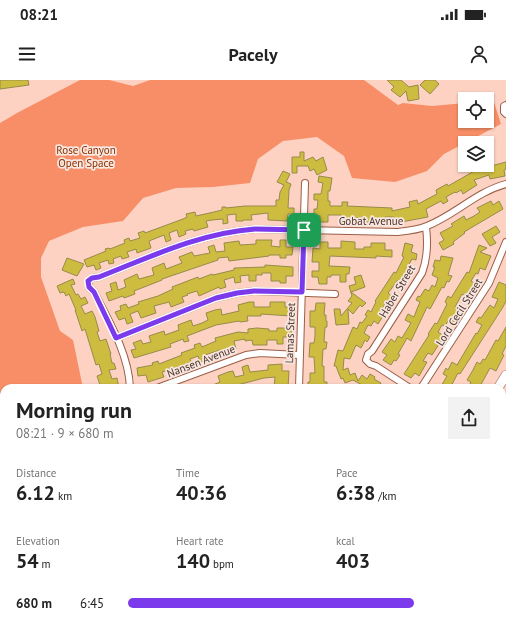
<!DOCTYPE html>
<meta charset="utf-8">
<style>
body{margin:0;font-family:"PT Sans",sans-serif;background:#f2f2f2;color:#222;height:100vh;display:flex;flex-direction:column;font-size:15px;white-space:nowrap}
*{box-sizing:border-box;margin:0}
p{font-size:13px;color:#767676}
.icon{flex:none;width:22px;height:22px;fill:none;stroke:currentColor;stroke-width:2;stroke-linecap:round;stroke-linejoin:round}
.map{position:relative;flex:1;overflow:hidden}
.drawer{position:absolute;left:0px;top:304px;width:506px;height:242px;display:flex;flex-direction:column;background:#fff;border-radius:12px 12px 0 0;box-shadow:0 1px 3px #0004}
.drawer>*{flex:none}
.buttons{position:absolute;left:458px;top:12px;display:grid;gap:8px}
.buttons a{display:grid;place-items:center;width:36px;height:36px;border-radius:0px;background:#fff;box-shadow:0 1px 3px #0004;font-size:20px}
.pin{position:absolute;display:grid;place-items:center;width:34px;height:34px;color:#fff;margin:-17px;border-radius:8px;box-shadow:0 2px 6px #0006}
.round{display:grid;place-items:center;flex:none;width:42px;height:42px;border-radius:0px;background:#f2f2f2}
.headline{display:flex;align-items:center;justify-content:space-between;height:68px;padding:0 16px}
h1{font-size:22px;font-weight:800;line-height:30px}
.figures{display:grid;grid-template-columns:repeat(3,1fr);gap:6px;height:68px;padding:4px 16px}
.figures div{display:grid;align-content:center}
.figures b{font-size:20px;font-weight:800}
.figures small{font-size:11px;font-weight:400}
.figures p{font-size:11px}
ul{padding:0 16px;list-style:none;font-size:13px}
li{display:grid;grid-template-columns:64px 48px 1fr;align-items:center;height:30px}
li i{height:10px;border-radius:5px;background:#7c3aed}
.status{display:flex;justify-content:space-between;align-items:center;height:28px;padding:0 20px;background:#fff;direction:ltr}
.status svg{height:11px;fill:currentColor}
header{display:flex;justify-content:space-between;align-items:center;height:52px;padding:0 16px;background:#fff;font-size:18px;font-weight:800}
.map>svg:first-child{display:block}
</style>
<div class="status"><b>08:21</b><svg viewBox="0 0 49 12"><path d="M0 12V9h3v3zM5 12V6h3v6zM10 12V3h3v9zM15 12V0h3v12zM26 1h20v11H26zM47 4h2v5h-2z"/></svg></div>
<header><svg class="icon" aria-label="menu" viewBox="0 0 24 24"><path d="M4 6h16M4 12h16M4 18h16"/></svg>Pacely<svg class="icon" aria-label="person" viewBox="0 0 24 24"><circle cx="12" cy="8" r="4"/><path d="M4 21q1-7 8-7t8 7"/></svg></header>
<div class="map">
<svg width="506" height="546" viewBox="0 0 506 546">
<rect width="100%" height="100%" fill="#fdd2c3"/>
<polygon fill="#f88e67" points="80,0 109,0 133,6 150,0 364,0 398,25 403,23 432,26 465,23 465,41 487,41 487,20 493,19 501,44 444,74 427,91 395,102 352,98 344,76 317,57 283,61 258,79 250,103 213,107 176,108 143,118 123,141 83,147 49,161 41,178 41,197 60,251 73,260 83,308 4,308 4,421 0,419 0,43 17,33"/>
<g fill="#cebc41" stroke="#968b49">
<polygon points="0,0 28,0 29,5 0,9"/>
<polygon points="387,0 401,0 409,7 418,5 419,19 408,21 406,11 400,17 391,10 394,7"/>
<polygon points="425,0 435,0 439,4 430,14 420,5"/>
<polygon points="300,72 304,72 304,81 313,77 316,81 323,77 327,90 317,95 314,89 310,91 308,86 297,86 297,93 292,93 292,77 300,77"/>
<polygon points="506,82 506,89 504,90 505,96 490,99 489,95 474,100 477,105 469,110 463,114 461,110 456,113 455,112 446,117 448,121 443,124 441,121 426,129 428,137 396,143 394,137 385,137 385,143 370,143 364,141 364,138 355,138 355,143 341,142 341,135 328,135 328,142 320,142 320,136 314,136 314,129 317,129 318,120 314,120 314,114 321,114 323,103 318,102 319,96 332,98 330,111 328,111 328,121 330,121 330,126 342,126 342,122 348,122 347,126 392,128 392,131 410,127 409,122 417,120 418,124 437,114 436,110 447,104 448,106 476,90"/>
<polygon points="283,91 290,94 286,102 291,104 289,110 288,128 294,128 294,134 288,134 287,141 268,140 268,133 251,135 252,140 243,140 243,141 236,141 236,134 227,135 228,143 223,144 223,139 212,140 206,141 208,147 194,151 193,149 185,151 186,154 179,157 177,150 169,153 171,160 166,162 164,155 149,161 151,168 137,173 136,169 127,172 129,177 122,179 121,176 113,179 114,183 109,184 108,180 99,183 101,188 96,190 94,185 87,187 84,180 106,171 105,169 109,168 110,169 125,163 124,160 129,158 130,161 140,158 138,153 144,151 145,153 183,139 187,137 186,134 195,132 196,136 214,132 222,130 222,127 226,127 226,128 245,126 276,126 276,120 279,120 280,112 284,105 277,102"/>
<polygon points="491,121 493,125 499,121 503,129 464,152 465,153 453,162 454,164 443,170 439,163 444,160 440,153 453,146 451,144 464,136 466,140 474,136 480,132 477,128"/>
<polygon points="496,146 500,152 492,157 496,163 490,166 482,154"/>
<polygon points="256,160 272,160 271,166 280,167 280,160 286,160 286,167 293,167 292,175 286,175 286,178 280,178 280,175 269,175 269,176 229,181 228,177 218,178 218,180 162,199 162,200 134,211 135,214 124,218 123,216 109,221 106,213 112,211 110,204 116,202 118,210 126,207 124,200 137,194 139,199 154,195 152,188 164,183 166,189 182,183 179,177 192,172 194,176 210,173 208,167 214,165 216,172 225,171 224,163 239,161 240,165 256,164"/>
<polygon points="341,161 355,162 355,169 364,169 364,167 371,167 371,163 385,163 385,170 392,170 392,177 376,176 376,178 330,176 329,186 350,187 349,194 346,194 346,202 340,202 340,195 331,195 331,197 327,197 327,204 319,204 318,197 312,197 312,191 319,191 319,182 312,182 313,168 320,169 320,162 328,162 328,168 341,168"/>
<polygon points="405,163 413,165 411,172 417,174 416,180 412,179 406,190 410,192 408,197 404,204 398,200 388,213 394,218 391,223 387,221 382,229 386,231 378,244 374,241 371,246 368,245 364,253 370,257 367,262 365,260 361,268 356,265 350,279 344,278 343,290 348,288 350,295 355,293 358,301 362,295 367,299 370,294 375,297 374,299 381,303 378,308 363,308 364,306 353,300 345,303 343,298 341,299 336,286 334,286 338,270 343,271 353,247 357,249 360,242 362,243 367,236 365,235 368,230 371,232 376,222 375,221 377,218 394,192 396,193 404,177 402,176"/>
<polygon points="479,165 487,168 480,172 491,176 485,190 480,188 478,194 476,193 471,201 477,205 467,217 462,214 455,227 461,231 453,243 448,241 445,246 442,245 438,252 444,256 432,275 428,273 423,281 427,282 419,296 415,293 411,298 404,294 429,255 428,254 435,243 437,244 447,224 445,222 448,216 451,218 467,192 469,193"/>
<polygon points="441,176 453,178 448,195 452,196 449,202 447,201 444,208 442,207 430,229 427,227 411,261 407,258 398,274 400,275 396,281 394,280 391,285 383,280 387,275 382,272 391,259 395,262 398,256 402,258 411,243 405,240 408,234 414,237 417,229 420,222 416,220 418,216 420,217 425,209 429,211 432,205 435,207 438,198 432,195 435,187 433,187 435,180 440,181"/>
<polygon points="67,178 84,184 77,196 62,190"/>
<polygon points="265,185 293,187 293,196 286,196 286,203 280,203 280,201 271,201 271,193 262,193 262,195 256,195 256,201 249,201 249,195 240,196 241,202 235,203 234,197 224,200 226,207 220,209 219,207 199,216 197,211 187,214 188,215 182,217 184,222 171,227 169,222 154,226 156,233 141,238 138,231 130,234 133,242 127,244 125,238 119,240 115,232 121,230 120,226 126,224 128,228 139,224 138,222 158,216 173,209 172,207 198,197 199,199 212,194 213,195 234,190 234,188 265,187"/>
<polygon points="361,195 365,207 351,212 366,223 362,227 360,225 353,234 348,229 349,244 336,245 334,229 340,229 341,236 352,223 348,221 352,216 349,206 356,204 354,197"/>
<polygon points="73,199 75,204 71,205 76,215 78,214 81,219 85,217 88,223 81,226 85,234 92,231 95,237 99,251 97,252 100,261 106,259 111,274 110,274 112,283 114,283 116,289 109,290 112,299 117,298 119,308 101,308 97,296 102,294 99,284 96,285 85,249 82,251 75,230 76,230 69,214 66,216 64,212 60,213 57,206"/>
<polygon points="499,202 506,205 506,221 503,227 460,294 458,293 450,308 440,308 447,296 443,294 446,288 448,290 452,282 457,285 476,253 477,254 482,245 476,242 479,237 481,238 490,225 494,228 498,219 492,217"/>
<polygon points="249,222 254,222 254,227 270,227 270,222 285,222 285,227 291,227 291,236 261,234 261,236 247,236 248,241 240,242 239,241 216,245 187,256 189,261 184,262 183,259 170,264 171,267 134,278 131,270 136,269 133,263 141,260 143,264 151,262 149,256 164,251 165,255 179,250 178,245 191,240 193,246 202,243 208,240 206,233 215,230 221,229 222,235 239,231 238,225"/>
<polygon points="316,223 325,223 324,235 326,235 326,241 327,241 327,247 325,247 324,262 327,262 326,269 323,269 322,286 324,286 324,302 327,302 327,308 308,308 308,302 310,302 310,293 315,293 314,277 309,277 310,263 314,263 315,256 315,247 310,247 310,231 315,231"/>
<polygon points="506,247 506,266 502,274 504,275 496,291 490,288 479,308 473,308 469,306 471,302 467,300 473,290 477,282 480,284 483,279 485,280 496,260 498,261"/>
<polygon points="257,248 269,249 269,251 277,251 277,248 292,248 291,257 283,257 283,264 277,264 277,260 267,260 267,265 253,265 252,260 245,261 245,259 234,261 236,269 221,274 220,270 205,275 207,280 200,282 198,276 190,279 193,286 179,291 178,287 162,292 164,297 148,302 146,295 138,296 137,288 153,285 152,283 158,281 159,284 182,275 181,273 195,268 194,265 200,263 202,267 216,261 215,258 238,252 248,253 248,249"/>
<polygon points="282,284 282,291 289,291 288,308 274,308 275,297 264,298 226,308 215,308 213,305 220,302 218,296 228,292 233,291 235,297 244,295 242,287 248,285 250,292 268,290 268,285"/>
<polygon points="504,415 506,415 506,428 503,437 506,438 506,452 502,451 502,424"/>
<polygon points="2,493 4,493 4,533 0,532 0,502"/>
<polygon points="89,542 112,542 122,544 122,546 88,546"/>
</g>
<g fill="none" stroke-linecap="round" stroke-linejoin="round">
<defs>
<g id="street">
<polyline points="506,25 504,26 504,32 506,34"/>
<polyline points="116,258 216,218 237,213 254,211 335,214"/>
<path d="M130,308C129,275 109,241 94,212L89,207V201L92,198L99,197C150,177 200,153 255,149L397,152C407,151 418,150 427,146C455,135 476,112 506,104"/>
<polyline points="157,308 246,275 260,273 299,275"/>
<polyline points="299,308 305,103"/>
<path d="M410,308L376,286L370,284L366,280L368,274L372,271L422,193C428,177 428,163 426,147"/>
<polyline points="421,308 489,203 506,162"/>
<polyline points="502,489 506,482"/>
<polyline points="345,542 348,546"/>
<polyline points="474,546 476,542"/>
</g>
<g id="secondary">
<polyline points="498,308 506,295"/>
<polyline points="327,546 333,542"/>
</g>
</defs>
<use href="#street" stroke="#9c5e47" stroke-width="8"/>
<use href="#secondary" stroke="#9c5e47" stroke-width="10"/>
<use href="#street" stroke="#fff" stroke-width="6"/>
<use href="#secondary" stroke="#fff" stroke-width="9"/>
</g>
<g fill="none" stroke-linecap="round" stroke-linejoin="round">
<defs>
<path id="route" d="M255,149L304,150L302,212L254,211L237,213L216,218L116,258L94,212L89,207L88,201L92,198L99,197C150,177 200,153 255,149Z"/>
</defs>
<use href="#route" stroke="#fff" stroke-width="8"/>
<use href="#route" stroke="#7c3aed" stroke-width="5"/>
</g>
<g text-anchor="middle" stroke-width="3.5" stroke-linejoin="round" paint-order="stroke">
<g font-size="11" fill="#8f3101" stroke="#f6e7e1">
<text x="86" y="74">Rose Canyon<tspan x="86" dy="13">Open Space</tspan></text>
</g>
<g font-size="11" fill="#4e3228" stroke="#f6e7e1">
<text x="371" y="145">Gobat Avenue</text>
<text transform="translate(397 211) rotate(-59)" y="4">Haber Street</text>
<text transform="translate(459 232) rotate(-58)" y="4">Lord Cecil Street</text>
<text transform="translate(290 253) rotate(-88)" y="4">Lamas Street</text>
<text transform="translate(201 281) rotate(-21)" y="4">Nansen Avenue</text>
</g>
</g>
</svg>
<div class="buttons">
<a><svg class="icon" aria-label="locate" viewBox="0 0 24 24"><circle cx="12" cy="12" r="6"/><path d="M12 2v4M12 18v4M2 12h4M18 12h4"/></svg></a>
<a><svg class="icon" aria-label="layers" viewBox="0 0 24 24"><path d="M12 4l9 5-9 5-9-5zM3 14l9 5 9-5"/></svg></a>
</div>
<div class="pin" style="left:304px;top:150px;background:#1e9e55"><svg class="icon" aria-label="arrive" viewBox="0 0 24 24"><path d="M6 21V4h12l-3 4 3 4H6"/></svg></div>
<section class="drawer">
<div class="headline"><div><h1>Morning run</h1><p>08:21 · 9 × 680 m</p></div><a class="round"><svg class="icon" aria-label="share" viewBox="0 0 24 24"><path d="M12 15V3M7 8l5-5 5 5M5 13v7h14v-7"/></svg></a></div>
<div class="figures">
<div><p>Distance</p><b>6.12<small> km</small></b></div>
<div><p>Time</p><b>40:36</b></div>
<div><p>Pace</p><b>6:38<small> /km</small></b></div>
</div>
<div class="figures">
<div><p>Elevation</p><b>54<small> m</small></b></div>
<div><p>Heart rate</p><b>140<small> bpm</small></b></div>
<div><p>kcal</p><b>403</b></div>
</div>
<ul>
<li><b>680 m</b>6:45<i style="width:79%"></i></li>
</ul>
</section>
</div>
